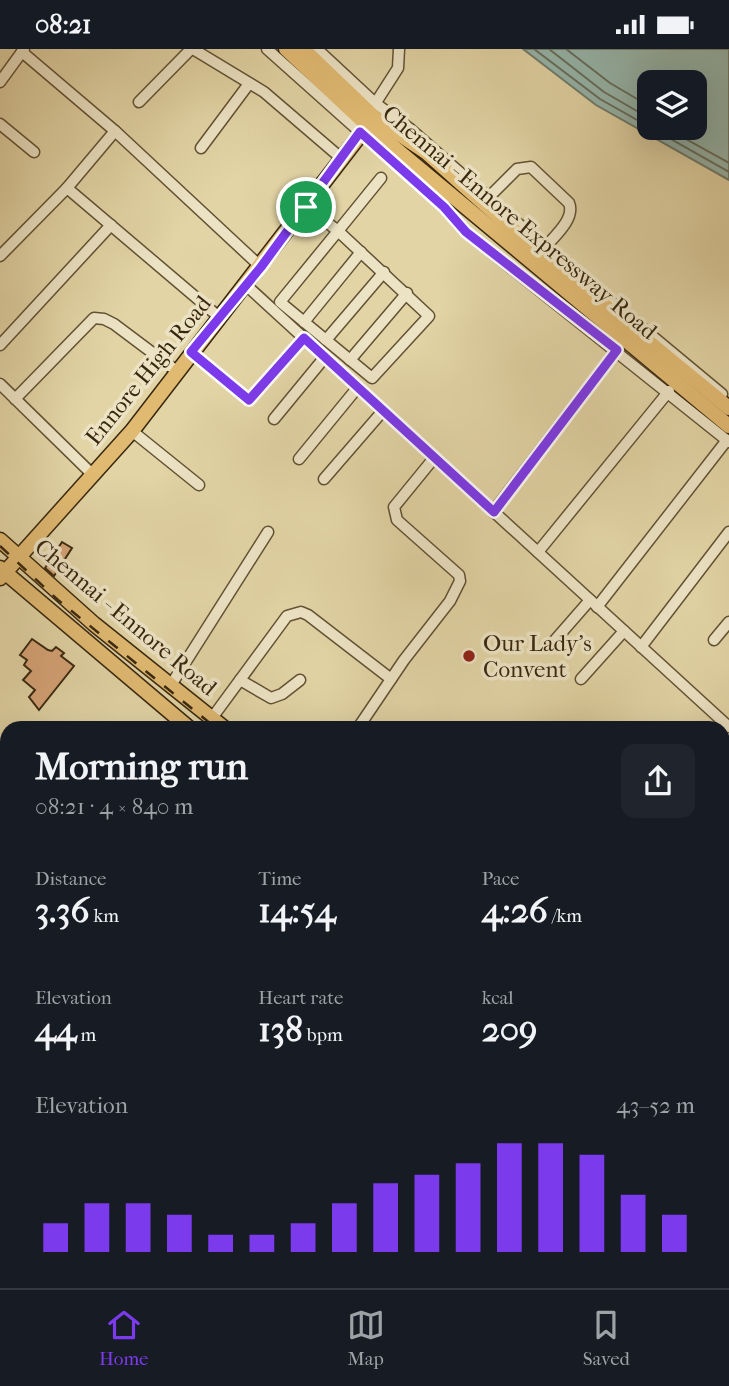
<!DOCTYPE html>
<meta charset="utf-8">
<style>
body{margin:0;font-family:"IM FELL French Canon",serif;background:#20242c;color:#f1f3f6;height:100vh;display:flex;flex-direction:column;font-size:26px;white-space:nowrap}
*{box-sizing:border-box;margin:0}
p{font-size:23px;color:#9ea1a6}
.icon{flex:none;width:38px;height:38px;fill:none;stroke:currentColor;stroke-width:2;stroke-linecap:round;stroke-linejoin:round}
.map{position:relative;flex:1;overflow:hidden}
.sheet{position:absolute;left:0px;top:672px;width:730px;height:567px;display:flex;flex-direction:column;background:#171b24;border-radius:21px 21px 0 0;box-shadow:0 7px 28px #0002}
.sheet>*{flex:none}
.buttons{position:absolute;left:637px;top:21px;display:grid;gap:14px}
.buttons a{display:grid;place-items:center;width:70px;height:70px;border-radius:14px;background:#171b24;box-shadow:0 7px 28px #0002;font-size:35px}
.pin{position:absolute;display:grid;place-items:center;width:60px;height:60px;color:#fff;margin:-30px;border:4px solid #fff;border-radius:50%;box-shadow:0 2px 7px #0007}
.round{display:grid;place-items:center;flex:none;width:74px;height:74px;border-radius:14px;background:#20242c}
.overview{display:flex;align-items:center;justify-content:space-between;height:119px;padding:0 35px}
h1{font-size:38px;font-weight:700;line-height:52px}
.stats{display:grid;grid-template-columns:repeat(3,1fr);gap:10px;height:119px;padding:7px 35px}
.stats div{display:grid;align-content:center}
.stats b{font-size:35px;font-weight:700}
.stats small{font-size:19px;font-weight:400}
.stats p{font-size:19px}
.chart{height:196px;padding:14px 35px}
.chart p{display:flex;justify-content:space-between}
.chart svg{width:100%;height:126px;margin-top:7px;stroke:#7c3aed;stroke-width:6}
.status{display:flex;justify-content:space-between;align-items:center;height:49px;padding:0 35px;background:#171b24;direction:ltr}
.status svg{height:19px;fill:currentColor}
.tab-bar{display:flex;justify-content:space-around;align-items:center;height:98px;border-top:2px solid #363941;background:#171b24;font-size:19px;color:#9ea1a6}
.tab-bar a{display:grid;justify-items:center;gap:4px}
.tab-bar .current{color:#7c3aed}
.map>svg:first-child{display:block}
</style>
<div class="status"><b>08:21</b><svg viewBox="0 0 49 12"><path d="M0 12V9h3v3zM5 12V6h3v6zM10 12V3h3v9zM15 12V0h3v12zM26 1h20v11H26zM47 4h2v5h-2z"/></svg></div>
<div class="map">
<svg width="729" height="1239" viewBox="0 0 729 1239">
<rect width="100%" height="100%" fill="#e2d4a5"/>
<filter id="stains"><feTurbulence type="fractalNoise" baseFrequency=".00286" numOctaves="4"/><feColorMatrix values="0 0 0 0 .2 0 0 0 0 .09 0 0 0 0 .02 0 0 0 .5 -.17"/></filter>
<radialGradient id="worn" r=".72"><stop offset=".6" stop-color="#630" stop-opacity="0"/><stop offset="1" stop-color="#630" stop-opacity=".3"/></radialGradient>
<path fill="#96b7ad" stroke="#707d6e" stroke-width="2" fill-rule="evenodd" d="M523,0H729V131L596,56ZM649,33H695V79H649Z"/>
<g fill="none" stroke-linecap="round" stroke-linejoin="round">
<g stroke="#676f5e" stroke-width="2">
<polyline points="534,0 600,50 729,123"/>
<polyline points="549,0 604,43 649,69"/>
<polyline points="566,0 610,34 649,57"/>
<polyline points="666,79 729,114"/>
</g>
</g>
<g fill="#d5a377" stroke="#38270f" stroke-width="2">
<polygon points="62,493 72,499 54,527 45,519"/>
<polygon points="32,590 48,601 52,602 56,598 64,604 61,607 74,617 39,661 29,648 35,641 23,631 31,622 24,616 27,611 20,606"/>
</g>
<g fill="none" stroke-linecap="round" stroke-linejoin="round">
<defs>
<g id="minor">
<polyline points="193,0 264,43 341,109"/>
<polyline points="267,0 444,158 466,183 729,393"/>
<polyline points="317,0 375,54 409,79 545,198 722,345"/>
<polyline points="22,3 115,82 261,218"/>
<polyline points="0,33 24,0"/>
<polyline points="139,53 191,0"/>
<polyline points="373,58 398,19 399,0"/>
<polyline points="0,75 34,103"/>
<polyline points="201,99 248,36"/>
<polyline points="67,139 219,268"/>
<path d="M485,152L517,120L531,118L569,154C576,171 551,190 541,203"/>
<polyline points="306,157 338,182 280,253 372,329 429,267 338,182 381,129"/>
<polyline points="0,207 67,139 115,82"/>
<polyline points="247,237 729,678"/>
<polyline points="304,273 361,203"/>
<polyline points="326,291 384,223"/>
<polyline points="0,296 111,176"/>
<polyline points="191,303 249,351 304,289"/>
<polyline points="350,311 407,244"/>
<polyline points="0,335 93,426"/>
<polyline points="15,350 94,269 104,270 114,275 178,323"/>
<polyline points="274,370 325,308"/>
<polyline points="132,382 199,436"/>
<polyline points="299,410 358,338"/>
<polyline points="324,430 382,363"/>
<polyline points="493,463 617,301"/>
<polyline points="538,503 669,342"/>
<polyline points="597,558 727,391"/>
<polyline points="714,591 729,573"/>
<polyline points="549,598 590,551"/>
<polyline points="641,598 729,483"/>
<polyline points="581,630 624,582"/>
<polyline points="240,631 271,649 282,645 300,631"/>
<polyline points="171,636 268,483"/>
<polyline points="212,669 287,567 301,563 308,566 391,630"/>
<polyline points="358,679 404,611 450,552 460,532 459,526 397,471 394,458 434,409"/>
<polyline points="723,761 729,755"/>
<polyline points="0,842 7,833"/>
<polyline points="723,949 729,941"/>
<polyline points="0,952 7,944"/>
<polyline points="723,961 729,969"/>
<polyline points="0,1004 7,1008"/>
<polyline points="0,1107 7,1099"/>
<polyline points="0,1196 7,1185"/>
<polyline points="0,1222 7,1225"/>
<polyline points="21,1232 40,1239"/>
<polyline points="321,1232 330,1239"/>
<polyline points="104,1239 108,1232"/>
<polyline points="143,1239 148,1232"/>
<polyline points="245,1239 250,1232"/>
<polyline points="626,1239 631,1232"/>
</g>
<g id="major">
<polyline points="286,0 367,76 729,377"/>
<polyline points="303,0 374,68 427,104 528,194 729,359"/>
<polyline points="0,491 94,575 224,679"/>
<polyline points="0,519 189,679"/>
<polyline points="0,529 132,382 374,68"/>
<polyline points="723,1100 729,1106"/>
<polyline points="723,1129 729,1136"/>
</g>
</defs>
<use href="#minor" stroke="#625234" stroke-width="13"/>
<use href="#major" stroke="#38270f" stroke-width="17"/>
<use href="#minor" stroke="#ece3c4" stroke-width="10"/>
<use href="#major" stroke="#e1ba72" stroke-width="14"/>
<g stroke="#38270f" stroke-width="2.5" stroke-dasharray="12 12" stroke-linecap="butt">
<polyline points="0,497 58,551 216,679"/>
<polyline points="723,1108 729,1115"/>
</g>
</g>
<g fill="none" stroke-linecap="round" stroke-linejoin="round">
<defs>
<polygon id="route" points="360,83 444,158 466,183 617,301 494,463 304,289 249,351 191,303 261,218"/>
</defs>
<use href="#route" stroke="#fff" stroke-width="14"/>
<use href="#route" stroke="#7c3aed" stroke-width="9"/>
</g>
<circle fill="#8f2418" stroke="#ece3c4" stroke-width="2.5" cx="469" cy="607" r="7"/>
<g text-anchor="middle" stroke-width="7" stroke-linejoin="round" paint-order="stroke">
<g font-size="23" fill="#38270f" stroke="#ece3c4">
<text transform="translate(520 173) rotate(40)" y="8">Chennai - Ennore Expressway Road</text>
<text transform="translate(148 321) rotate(-51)" y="8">Ennore High Road</text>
<text transform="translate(126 568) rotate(40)" y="8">Chennai - Ennore Road</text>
</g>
<g font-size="23" fill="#38270f" stroke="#ece3c4" text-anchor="start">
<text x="483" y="602">Our Lady's<tspan x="483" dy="26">Convent</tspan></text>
</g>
</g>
<rect width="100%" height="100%" filter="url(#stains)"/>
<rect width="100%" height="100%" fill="url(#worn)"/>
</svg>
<div class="buttons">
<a><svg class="icon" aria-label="layers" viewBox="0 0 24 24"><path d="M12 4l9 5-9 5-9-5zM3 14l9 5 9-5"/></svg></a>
</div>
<div class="pin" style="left:306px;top:158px;background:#1e9e55"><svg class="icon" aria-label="arrive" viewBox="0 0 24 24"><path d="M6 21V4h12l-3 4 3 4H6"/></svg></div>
<section class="sheet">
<div class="overview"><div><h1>Morning run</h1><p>08:21 · 4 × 840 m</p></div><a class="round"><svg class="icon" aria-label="share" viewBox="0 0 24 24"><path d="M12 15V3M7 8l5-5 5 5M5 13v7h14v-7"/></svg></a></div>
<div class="stats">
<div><p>Distance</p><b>3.36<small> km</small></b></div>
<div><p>Time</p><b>14:54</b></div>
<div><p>Pace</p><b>4:26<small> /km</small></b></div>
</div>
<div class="stats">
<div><p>Elevation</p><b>44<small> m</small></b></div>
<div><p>Heart rate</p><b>138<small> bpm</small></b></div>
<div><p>kcal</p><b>209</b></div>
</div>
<div class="chart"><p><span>Elevation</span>43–52 m</p>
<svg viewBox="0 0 160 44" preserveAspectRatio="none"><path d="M5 44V34M15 44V27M25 44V27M35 44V31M45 44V38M55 44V38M65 44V34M75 44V27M85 44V20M95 44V17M105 44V13M115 44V6M125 44V6M135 44V10M145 44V24M155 44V31"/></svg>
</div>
</section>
</div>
<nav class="tab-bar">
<a class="current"><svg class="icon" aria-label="home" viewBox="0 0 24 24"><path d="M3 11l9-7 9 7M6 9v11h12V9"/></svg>Home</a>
<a><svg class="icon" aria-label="map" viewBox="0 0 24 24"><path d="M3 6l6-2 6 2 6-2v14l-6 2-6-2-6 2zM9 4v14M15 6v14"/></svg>Map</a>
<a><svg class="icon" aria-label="saved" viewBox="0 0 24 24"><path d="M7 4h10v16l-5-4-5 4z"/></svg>Saved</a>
</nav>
